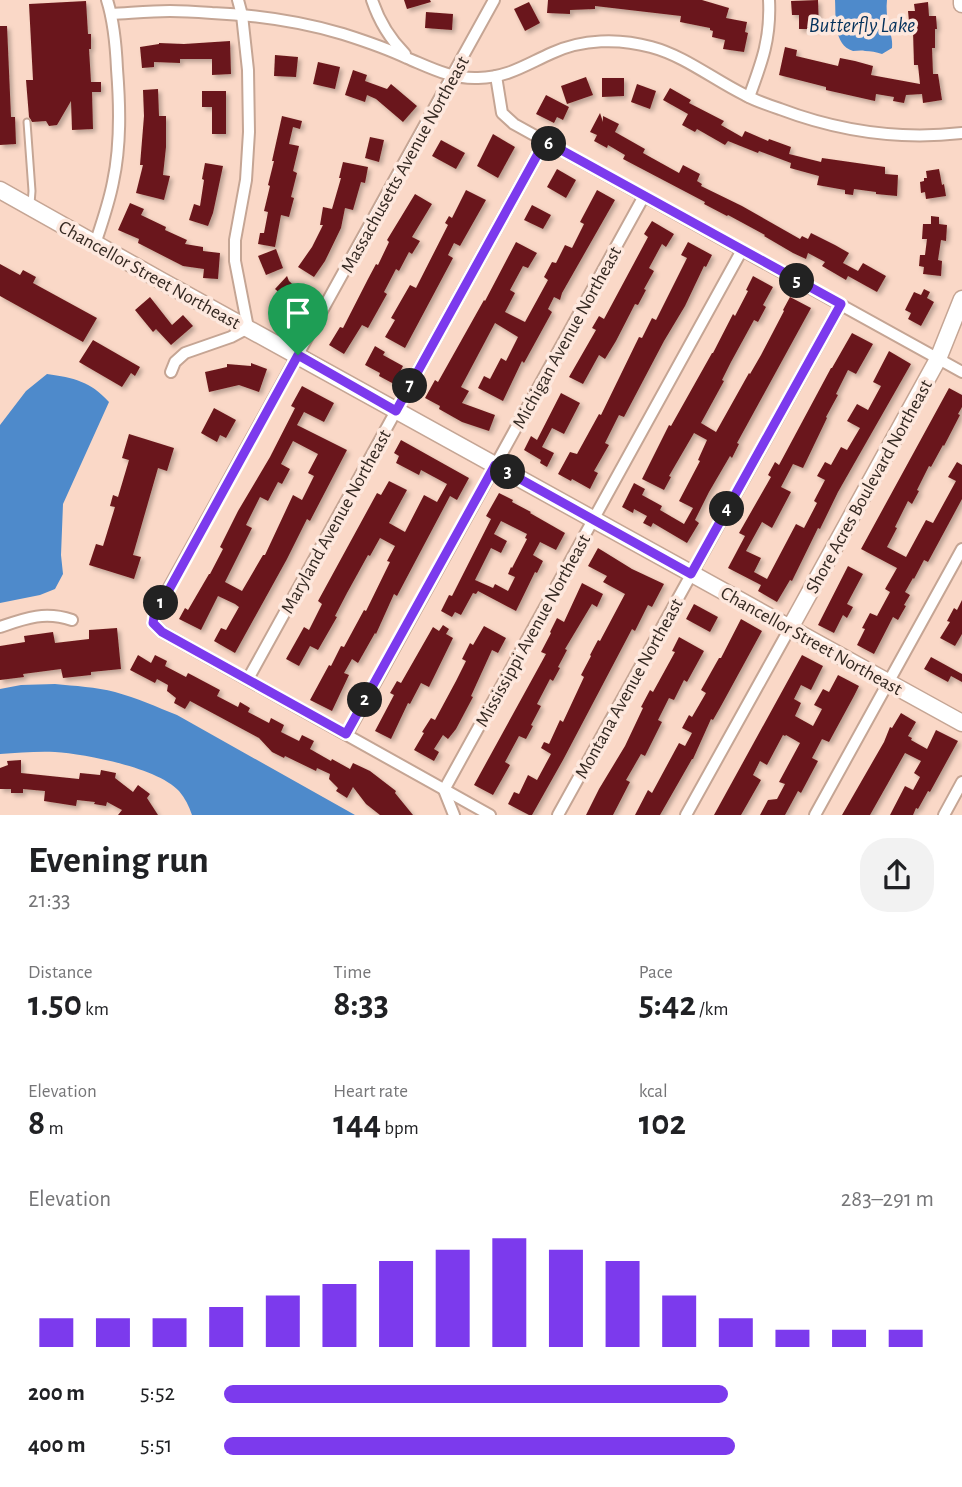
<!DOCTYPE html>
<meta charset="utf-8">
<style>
body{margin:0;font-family:"Alegreya Sans",sans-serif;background:#f2f2f2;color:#202124;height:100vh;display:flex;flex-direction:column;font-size:26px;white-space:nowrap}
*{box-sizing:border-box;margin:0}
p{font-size:23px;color:#757577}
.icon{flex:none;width:38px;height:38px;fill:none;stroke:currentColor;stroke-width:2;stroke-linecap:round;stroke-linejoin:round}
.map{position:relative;height:815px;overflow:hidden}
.drawer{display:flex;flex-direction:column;background:#fff;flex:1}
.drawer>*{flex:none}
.pin{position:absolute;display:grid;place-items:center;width:60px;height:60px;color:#fff;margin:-72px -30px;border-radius:50% 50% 50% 0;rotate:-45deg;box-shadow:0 0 7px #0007}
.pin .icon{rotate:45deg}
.km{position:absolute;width:35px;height:35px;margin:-18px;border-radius:50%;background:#222;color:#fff;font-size:19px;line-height:35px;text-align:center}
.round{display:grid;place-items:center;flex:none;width:74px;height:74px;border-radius:28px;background:#f2f2f2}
.summary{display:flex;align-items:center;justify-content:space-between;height:119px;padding:0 28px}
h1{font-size:38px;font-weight:700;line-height:52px}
.figures{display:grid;grid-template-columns:repeat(3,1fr);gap:10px;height:119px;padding:7px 28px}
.figures div{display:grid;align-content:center}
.figures b{font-size:35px;font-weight:700}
.figures small{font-size:19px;font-weight:400}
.figures p{font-size:19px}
.chart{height:196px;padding:14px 28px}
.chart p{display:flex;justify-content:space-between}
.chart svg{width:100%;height:126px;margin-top:7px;stroke:#7c3aed;stroke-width:6}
ul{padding:0 28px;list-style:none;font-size:23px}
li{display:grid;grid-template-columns:112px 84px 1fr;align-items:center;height:52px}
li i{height:18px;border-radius:9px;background:#7c3aed}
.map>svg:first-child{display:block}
</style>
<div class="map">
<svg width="962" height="815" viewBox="0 0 962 815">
<defs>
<filter id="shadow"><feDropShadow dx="3" dy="3" stdDeviation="2" flood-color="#0004"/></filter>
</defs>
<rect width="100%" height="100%" fill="#fad8c7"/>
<g fill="#4e8acb">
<path d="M835,0H887C886,8 887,16 888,24C890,33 893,39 892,48L882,54C876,52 871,51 865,51C861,50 857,51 853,51C833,45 836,16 835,0Z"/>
<path d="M47,374C74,378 90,381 109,402L63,504L61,555L63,574L55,589L40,595L0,603V425L26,391Z"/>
<path d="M55,684C75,686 96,687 115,692C137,698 157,707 177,715L355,815H192C189,806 185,798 179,791C158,768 86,754 55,752C37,751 18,753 0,754V689L21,685Z"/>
</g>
<g fill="#6b181a" fill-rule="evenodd" filter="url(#shadow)">
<polygon points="404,0 430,0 431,2 407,9"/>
<polygon points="548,0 702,0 729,8 726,18 747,22 745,32 748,33 744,52 723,49 725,40 712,37 713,31 710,30 710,28 680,22 681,16 595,6 595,9 570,10 570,14 547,13"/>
<polygon points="818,0 819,29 799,29 799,15 792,15 791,1"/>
<polygon points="86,1 88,34 91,34 91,49 89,49 91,82 101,82 101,92 92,92 93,129 72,130 71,101 57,125 49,126 46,121 32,122 29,117 26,80 33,80 29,4"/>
<polygon points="529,2 540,23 525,31 514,9"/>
<polygon points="928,2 929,16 936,16 937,29 935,29 935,48 932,48 933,74 938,74 942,100 923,103 922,94 906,95 904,103 893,101 894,97 876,94 875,101 826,90 826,87 779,75 785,47 797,50 796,56 838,66 840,58 855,61 873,66 871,75 920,84 918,65 914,65 913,31 910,32 908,11 915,11 914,4"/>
<polygon points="426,12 453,14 452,30 425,28"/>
<polygon points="0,26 7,26 11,117 15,117 16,144 0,145"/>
<polygon points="230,41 231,74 212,75 212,59 180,59 180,63 154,62 154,67 142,68 140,47 159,44 159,43 184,44"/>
<polygon points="275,55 298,57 296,77 274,76"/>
<polygon points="318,62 340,67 335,89 313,84"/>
<polygon points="353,70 367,75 365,81 387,89 391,84 417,106 403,122 376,99 367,95 365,102 345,95"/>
<polygon points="586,77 593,95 567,104 561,86"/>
<polygon points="602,78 624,78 624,96 602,97"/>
<polygon points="637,84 656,91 650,109 631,102"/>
<polygon points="670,88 691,100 689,103 724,121 721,125 742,137 745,131 768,141 769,139 791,147 789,154 821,162 822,158 885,167 885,174 898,175 897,196 876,194 876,192 854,189 853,195 845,194 845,190 817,185 819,176 790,168 791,163 759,151 758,153 728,141 725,145 697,129 695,132 682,125 688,114 663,100"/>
<polygon points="158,89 159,116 166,116 166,147 163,175 170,176 164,200 136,193 143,165 140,165 144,116 143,90"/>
<polygon points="202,91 226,91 226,134 212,134 212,107 202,107"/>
<polygon points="546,95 569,107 563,120 557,117 554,123 536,114"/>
<polygon points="600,113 603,122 603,116 619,124 615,132 645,149 643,153 679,173 683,165 700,174 697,181 702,184 701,186 742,206 800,239 802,236 808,239 811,233 835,245 849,253 843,263 858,271 863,263 886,276 877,292 848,276 846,280 822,266 825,262 808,253 806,259 793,253 764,236 765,235 728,215 727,216 704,204 705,202 623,159 625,155 608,145 607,148 594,141 597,135 590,132"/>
<polygon points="282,116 302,121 300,129 293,127 289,144 299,146 293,171 297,173 291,197 294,198 289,217 281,215 275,247 258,244 260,233 264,233 268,212 264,211 270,186 268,185 274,161 272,161"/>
<polygon points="493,134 515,147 498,178 477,166"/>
<polygon points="370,137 384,140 379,162 365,158"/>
<polygon points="441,140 465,153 456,169 432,156"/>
<polygon points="343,162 368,167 365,183 361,182 353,210 345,208 341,228 325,261 314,277 298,267 312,247 323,225 320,225 323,207 332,209 341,178 339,178"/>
<polygon points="205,163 223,166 213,213 208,226 189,220 194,204 200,206 204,180 202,179"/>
<polygon points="557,169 576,180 566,198 547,187"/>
<polygon points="939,169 942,185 944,184 946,196 926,199 925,192 921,193 920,182 924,181 924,178 927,178 926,171"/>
<polygon points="466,190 486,200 460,246 454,243 448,255 453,258 405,348 385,337 395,320 391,318 410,285 416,288 448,225 445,223 449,216 452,218"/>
<polygon points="597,190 615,200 562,293 560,300 554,297 548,309 552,312 524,363 522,361 503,401 478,388 484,376 490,379 501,358 506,361 518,337 495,323 461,387 469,391 462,403 495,415 489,431 462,422 439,409 440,406 425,398 435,380 438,382 484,300 485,301 516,242 537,253 528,268 523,266 510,290 515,293 505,312 525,322 548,280 544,277 552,262 556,263 565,245 572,248 584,224 580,222"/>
<polygon points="415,194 432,204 412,237 420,241 412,254 409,252 399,271 396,269 384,292 387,294 368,328 362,325 344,354 329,345 340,327 343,328 368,279 376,264 378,265 389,242 387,240"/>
<polygon points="130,203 144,209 141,215 166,227 165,230 187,240 185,244 203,247 203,251 220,253 218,279 203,278 204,269 183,266 138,243 139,239 118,230"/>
<polygon points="532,205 551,215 543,229 524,220"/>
<polygon points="931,216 939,217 939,224 947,225 946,241 941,240 938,260 942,261 941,276 923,274 924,267 919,266 920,255 925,255 927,239 922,239 923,224 931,224"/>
<polygon points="652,221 674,234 666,247 662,244 649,268 654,271 644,289 646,290 638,305 635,304 616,341 605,359 599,355 583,384 569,377 596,330 592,328 599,316 604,319 648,237 644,234"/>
<polygon points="688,242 712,255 706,267 704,266 685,306 664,341 624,417 619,415 605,443 609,445 594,471 598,473 590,489 572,479 571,481 558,474 570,452 577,454 599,414 601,415 639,337 642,338 652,318 656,320 687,258 681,255"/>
<polygon points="276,249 283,268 266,275 258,256"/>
<polygon points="0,264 20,275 23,270 36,277 33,283 97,318 83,342 0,296"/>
<polygon points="287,276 289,281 304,295 294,306 275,289"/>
<polygon points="753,276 773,287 763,305 766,307 758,322 754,320 731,362 722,380 724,381 701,423 716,432 749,373 750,374 761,355 784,311 783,310 790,297 811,308 737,443 739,444 732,458 730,456 709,492 695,520 699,523 687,543 653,523 651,527 643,523 647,516 634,509 633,513 622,507 634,483 645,489 642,495 662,506 660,510 684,524 693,508 679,501 700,461 698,460 707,440 694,433 669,476 671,477 664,490 642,479 669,425 671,426 712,353 713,353 733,314 735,316 748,291 746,290"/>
<polygon points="924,289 930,292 927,298 934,302 921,326 908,319 911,313 905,310 914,292 921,295"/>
<polygon points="150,297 172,325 183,315 193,326 171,345 156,329 153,332 135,310"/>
<polygon points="852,333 873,344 856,374 848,370 836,394 838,395 826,417 827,418 803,468 793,464 781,487 791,492 772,528 762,522 746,551 761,558 754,572 767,579 796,524 804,528 817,503 814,501 825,480 817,476 825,462 831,465 841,447 847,450 860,428 847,421 857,404 868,410 881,386 873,382 889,351 911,364 838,492 820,529 818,528 792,581 790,580 777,602 758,591 761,585 728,568 745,536 739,533 771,477 768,475 775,462 779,465 831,368 832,368"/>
<polygon points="93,340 140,367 135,376 131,373 122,387 79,362"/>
<polygon points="375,346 385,352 383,355 403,366 394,384 379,376 380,373 365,365"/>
<polygon points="251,363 267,369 259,392 239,385 209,392 205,372 227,367 227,364 251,366"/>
<path d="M302,386L334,403L324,422L304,412L297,425L347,450L310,521L307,519L287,559L235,653L214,641L221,628L226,630L239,607L235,604L218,596L201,630L179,619L185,608L188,610L209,574H210L223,549L220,547L238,511L270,457L295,408L291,406ZM293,441L318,454L308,473L314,476L302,500L293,495L265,555H263L242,591L225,582L252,528L246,525L260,497L268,501L278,482L282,484L290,469L281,464Z"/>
<polygon points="949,388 962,395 962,407 958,414 960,415 944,446 943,445 931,467 929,466 917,490 919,491 912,504 908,501 895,527 897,528 887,547 906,557 926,520 933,523 956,481 948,477 957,462 962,465 962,499 928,562 924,560 914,579 913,578 905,592 910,595 904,605 906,606 898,620 893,617 874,654 857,645 865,629 862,628 870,613 877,616 890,592 885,589 897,568 861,549"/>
<polygon points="561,393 580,403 564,434 552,428 542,447 554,453 547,467 540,463 541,460 524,450 531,436 537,440"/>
<polygon points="214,408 236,420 226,438 220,435 217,442 201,433"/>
<polygon points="129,434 174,448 167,471 158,468 133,555 141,557 134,579 89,565 96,544 103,546 115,507 110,506 113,495 118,497 129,460 122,458"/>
<polygon points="401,440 469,478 457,500 450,496 397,596 394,594 376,634 375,633 358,663 352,659 344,673 349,675 332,711 310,700 329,665 331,666 341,646 344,647 364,610 366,611 390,562 387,561 395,546 380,538 370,556 368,555 347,593 335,616 337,617 318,650 310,646 299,666 286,659 304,627 309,630 322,604 318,601 377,493 381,495 389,481 407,490 389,523 405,532 424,495 437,502 447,484 421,470 419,475 396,463 399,456 394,453"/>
<path d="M499,493L513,500L512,502L531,512L530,513L565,533L556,550L540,542L533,555L543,561L537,573L535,572L516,611L478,591L476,594L473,593L461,615L455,612L452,617L441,611L449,595L452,596L491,519L486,516ZM501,521L527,534L525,538L527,539L512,568L511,567L508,574L515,577L508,591L495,584L493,588L475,580L491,548L501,553L507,541L494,534Z"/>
<polygon points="598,548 632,569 664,584 652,607 648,605 635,631 632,629 563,760 532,815 529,815 508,804 514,792 519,794 528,775 537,780 551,754 541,748 544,742 549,744 560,720 563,722 584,677 581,675 591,656 590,655 598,640 600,641 625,594 603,582 607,576 588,566"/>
<polygon points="848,566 863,574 847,604 853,607 847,618 843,615 834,633 818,625"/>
<polygon points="582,583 603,594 597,607 592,604 565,649 567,650 558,667 560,668 553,681 550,679 537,704 541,706 531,725 533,726 526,739 519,736 505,762 510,765 493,795 474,785 546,654 541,652 551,633 550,632 557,618 564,622"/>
<polygon points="962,600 962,634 955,646 940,638 950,622 947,621 954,608 957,610"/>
<polygon points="694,604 718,617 710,632 686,619"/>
<polygon points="741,619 762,631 721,706 713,720 711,719 693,759 692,759 660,815 635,815 648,790 652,793 679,743 685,746 692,733 682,728 689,715 692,717 706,693 701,690 719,658 721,658"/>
<polygon points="443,625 449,629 446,634 453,638 429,687 421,683 410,704 408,703 391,739 375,731 394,695 390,693 397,681 401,683 433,627 439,631"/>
<polygon points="484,626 506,638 498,653 492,650 471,696 473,697 456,729 448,739 443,735 434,749 439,752 434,761 414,750 424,733 422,732 431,718 435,720 456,681 466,661 462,659 470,643 473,645"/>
<polygon points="117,628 121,669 91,672 91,675 63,678 61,669 23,674 24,677 0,680 0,646 25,642 24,636 53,632 55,643 89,639 89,630"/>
<polygon points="679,637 704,651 687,682 684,680 674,700 669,698 658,720 662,722 645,756 641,754 626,780 630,782 613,815 586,815 599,789 625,746 643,708 641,707 650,690 653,692 675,652 672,651"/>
<polygon points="138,655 151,663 155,655 167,661 165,666 186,677 188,673 220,690 217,696 238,707 240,702 250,708 248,712 269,723 271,718 284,725 281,732 299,741 302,735 314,741 310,749 331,761 332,759 350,769 353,763 370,771 396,791 395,793 413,815 380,815 366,804 353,787 347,798 336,791 338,788 329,779 330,774 317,768 316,771 285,756 284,758 272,752 259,738 190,701 185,709 174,703 176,698 167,691 168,685 157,679 155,683 130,670"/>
<polygon points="802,655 823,666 811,690 801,685 794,699 801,703 795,716 813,726 822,709 814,705 823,689 829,692 838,675 859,686 854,696 829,742 822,739 812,758 818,761 801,793 798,791 785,815 760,815 768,800 777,799 785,784 779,782 800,743 786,735 785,736 783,735 767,765 760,761 753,775 761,780 741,815 714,815"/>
<polygon points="931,657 962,674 962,682 951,676 948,682 924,669"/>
<polygon points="901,713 916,722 908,736 912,738 911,740 927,749 936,730 958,741 930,792 928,791 918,809 916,808 913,815 890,815 905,786 913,790 920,777 914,773 921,761 905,753 870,815 842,815 884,742 890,727 892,728"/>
<polygon points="21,760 21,773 79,779 80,773 100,775 101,770 116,773 115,778 133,792 138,785 150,794 147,798 158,815 118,815 122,810 107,802 106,806 94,804 95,802 77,800 76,806 44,801 45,791 23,789 23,793 11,793 11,789 0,789 0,768 8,765 7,761"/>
</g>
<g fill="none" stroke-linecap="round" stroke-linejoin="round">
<defs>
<polyline id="lane" points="27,122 32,191 31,204"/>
<g id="street">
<path d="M372,0C379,21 389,38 405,54"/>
<path d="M111,14C131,13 150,11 170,11C184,11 198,12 212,13C256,15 300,21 343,34C365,41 386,48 407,58C431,68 451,79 478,78C509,77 525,65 552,53C582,39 619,38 651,47C685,56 714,80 745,95C756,101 768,105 780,109C838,131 900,140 962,133"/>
<polyline points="496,76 502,113 514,124 962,372"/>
<path d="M749,97C762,62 771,38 769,0"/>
<path d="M95,244C102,223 109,203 113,182C121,145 120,107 117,69C116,46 114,22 107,0"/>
<polyline points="171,372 175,362 185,353 231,337 248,328 235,261 235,240 246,180 249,132 248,70 242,15 238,0"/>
<path d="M0,627C26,618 45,611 72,620"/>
<polyline points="248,679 545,141"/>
<polyline points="347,734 644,196"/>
<polyline points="454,815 444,790 742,250"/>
<polyline points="490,815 162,632 153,623 156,611 494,0"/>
<polyline points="558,815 841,304"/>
<polyline points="686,815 790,628"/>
<polyline points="815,815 962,549"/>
<polyline points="944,815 962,782"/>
</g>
<g id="secondary">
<polyline points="962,0 962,4"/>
<polyline points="0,190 160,280 962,723"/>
<polyline points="790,628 938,359 962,299"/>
</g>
</defs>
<use href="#lane" stroke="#c5a594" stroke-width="9"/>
<use href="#street" stroke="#c5a594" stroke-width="14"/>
<use href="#secondary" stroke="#c5a594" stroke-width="19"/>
<use href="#lane" stroke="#fff" stroke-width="5"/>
<use href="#street" stroke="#fff" stroke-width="10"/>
<use href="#secondary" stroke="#fff" stroke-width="16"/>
</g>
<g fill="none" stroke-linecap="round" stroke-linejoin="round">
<defs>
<polygon id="route" points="545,141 841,304 691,574 495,465 346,734 162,632 153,623 154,617 298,355 396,411"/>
</defs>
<use href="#route" stroke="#fff" stroke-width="14"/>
<use href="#route" stroke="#7c3aed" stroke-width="9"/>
</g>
<g text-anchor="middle" stroke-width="7" stroke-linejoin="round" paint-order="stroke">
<g font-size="19" fill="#352922" stroke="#fde8de">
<text transform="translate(404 164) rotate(-61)" y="7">Massachusetts Avenue Northeast</text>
<text transform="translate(150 274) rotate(29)" y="7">Chancellor Street Northeast</text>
<text transform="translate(566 337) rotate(-61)" y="7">Michigan Avenue Northeast</text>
<text transform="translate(868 486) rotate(-61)" y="7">Shore Acres Boulevard Northeast</text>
<text transform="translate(335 521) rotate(-61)" y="7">Maryland Avenue Northeast</text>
<text transform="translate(532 630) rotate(-61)" y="7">Mississippi Avenue Northeast</text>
<text transform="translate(812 640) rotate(29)" y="7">Chancellor Street Northeast</text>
<text transform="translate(628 688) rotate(-61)" y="7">Montana Avenue Northeast</text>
</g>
<g font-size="21" font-style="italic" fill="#04325c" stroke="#fde8de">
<text x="862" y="32">Butterfly Lake</text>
</g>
</g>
</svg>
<div class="pin" style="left:298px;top:355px;background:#1e9e55"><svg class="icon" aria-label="arrive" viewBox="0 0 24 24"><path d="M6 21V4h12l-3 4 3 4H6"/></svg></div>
<b class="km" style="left:161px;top:603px">1</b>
<b class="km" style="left:365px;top:700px">2</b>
<b class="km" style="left:508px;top:472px">3</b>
<b class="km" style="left:727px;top:509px">4</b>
<b class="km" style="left:797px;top:281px">5</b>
<b class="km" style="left:549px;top:144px">6</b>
<b class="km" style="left:410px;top:386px">7</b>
</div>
<section class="drawer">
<div class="summary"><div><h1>Evening run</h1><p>21:33</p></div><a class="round"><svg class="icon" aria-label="share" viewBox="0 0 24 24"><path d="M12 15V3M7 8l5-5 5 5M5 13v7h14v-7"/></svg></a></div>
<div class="figures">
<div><p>Distance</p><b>1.50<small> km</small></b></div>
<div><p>Time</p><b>8:33</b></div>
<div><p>Pace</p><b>5:42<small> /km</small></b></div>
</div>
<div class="figures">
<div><p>Elevation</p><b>8<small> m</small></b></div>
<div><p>Heart rate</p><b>144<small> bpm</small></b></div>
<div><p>kcal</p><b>102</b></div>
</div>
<div class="chart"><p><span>Elevation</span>283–291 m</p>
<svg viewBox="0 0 160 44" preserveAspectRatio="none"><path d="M5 44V34M15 44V34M25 44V34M35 44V30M45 44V26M55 44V22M65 44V14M75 44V10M85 44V6M95 44V10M105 44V14M115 44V26M125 44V34M135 44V38M145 44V38M155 44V38"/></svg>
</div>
<ul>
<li><b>200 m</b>5:52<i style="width:71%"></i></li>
<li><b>400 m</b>5:51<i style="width:72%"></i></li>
</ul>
</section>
